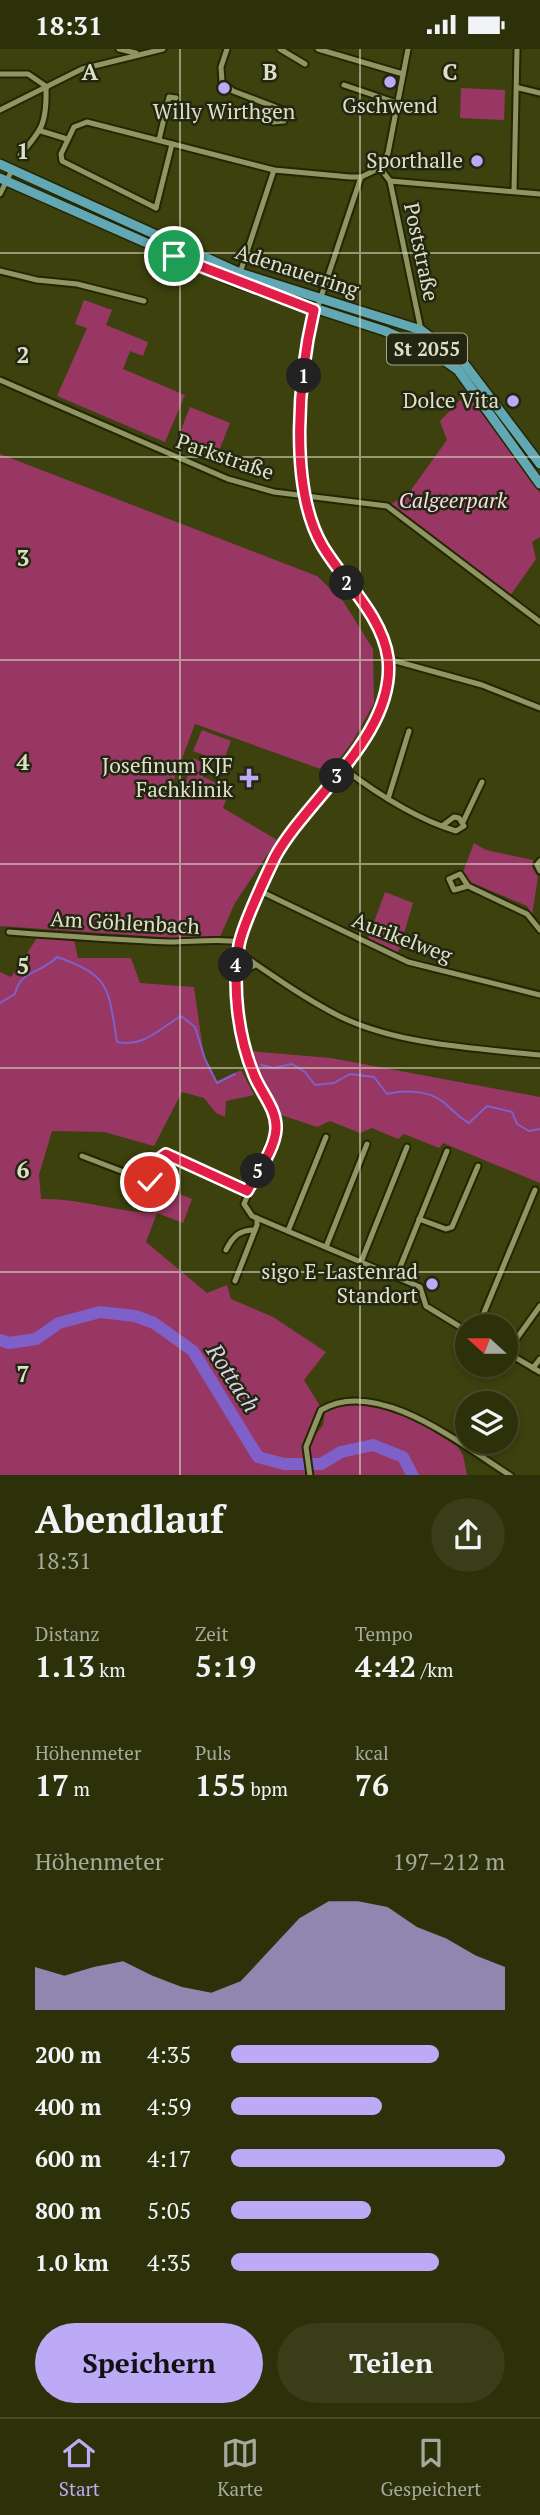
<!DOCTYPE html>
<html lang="de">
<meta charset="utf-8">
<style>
body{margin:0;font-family:"PT Serif",serif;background:#393d18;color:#f1f3f6;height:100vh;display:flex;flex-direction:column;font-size:26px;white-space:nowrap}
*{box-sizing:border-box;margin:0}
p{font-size:23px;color:#a7a99c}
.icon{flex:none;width:38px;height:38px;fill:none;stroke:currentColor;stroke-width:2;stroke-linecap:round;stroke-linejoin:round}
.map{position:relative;height:1426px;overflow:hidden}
.drawer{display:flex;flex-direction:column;background:#2d310a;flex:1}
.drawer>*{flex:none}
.needle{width:46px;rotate:291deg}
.buttons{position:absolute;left:455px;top:1265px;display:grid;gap:14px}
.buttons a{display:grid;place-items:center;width:63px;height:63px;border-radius:50%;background:#2d310a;box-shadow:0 4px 10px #0003,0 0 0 2px #484c2b;font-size:35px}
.pin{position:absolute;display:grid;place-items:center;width:60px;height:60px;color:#fff;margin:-30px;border:4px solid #fff;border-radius:50%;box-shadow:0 2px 7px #0007}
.km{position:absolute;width:35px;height:35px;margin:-18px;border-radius:50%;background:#222;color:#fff;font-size:19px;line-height:35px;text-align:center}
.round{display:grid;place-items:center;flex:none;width:74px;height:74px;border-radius:37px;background:#393d18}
.summary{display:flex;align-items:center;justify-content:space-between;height:119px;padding:0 35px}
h1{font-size:38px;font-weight:700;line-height:52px}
.figures{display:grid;grid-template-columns:repeat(3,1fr);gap:10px;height:119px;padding:7px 35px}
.figures div{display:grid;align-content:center}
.figures b{font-size:30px;font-weight:700}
.figures small{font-size:19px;font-weight:400}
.figures p{font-size:19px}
.chart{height:196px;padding:14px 35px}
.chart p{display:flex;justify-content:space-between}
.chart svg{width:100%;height:126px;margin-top:7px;fill:#bcaaf6;opacity:.7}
.button{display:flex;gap:14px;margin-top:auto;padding:14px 35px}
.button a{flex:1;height:80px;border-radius:42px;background:#bcaaf6;color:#111;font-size:28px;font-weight:700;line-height:80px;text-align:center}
.button a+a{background:#393d18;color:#f1f3f6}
ul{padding:0 35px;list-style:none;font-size:23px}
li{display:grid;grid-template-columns:112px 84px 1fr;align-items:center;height:52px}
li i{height:18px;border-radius:9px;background:#bcaaf6}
.status{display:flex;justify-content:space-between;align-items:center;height:49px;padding:0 35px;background:#2d310a;direction:ltr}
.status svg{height:19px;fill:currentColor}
.dock{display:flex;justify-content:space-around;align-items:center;height:98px;border-top:2px solid #484c2b;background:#2d310a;font-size:19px;color:#a7a99c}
.dock a{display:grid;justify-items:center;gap:4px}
.dock .on{color:#bcaaf6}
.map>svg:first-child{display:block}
</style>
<div class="status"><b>18:31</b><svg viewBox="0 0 49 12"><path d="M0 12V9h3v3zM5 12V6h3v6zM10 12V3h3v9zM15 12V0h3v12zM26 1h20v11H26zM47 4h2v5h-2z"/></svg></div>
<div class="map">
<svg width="540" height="1427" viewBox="0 0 540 1427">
<rect width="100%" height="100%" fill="#3c410e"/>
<g fill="#983764">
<polygon points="461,39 505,41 504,71 460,69"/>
<polygon points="84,251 112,261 106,276 148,293 143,307 130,302 123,320 185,346 165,393 57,347 87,279 75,275"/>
<polygon points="467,344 540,444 540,488 532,493 536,510 510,547 391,455 408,445 447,391 440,372"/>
<polygon points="190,358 230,374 219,402 179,386"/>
<polygon points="0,405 317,527 343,552 373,600 374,654 353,692 329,723 195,675 172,736 183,741 194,709 205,716 203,728 230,740 223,759 277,791 235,854 218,892 0,877"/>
<polygon points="202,681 231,692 223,713 193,702"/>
<polygon points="474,794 486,801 533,811 532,818 538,828 532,866 527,857 470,833 463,823"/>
<polygon points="385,843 413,854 398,904 367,892"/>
<path d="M37,889L74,890L78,909H131L140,934L194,938L204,1008L217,1032L241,1021L254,1046L226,1052L225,1068L216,1064L204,1049L182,1043L154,1097L104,1083L52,1082L39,1126L41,1150C80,1149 116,1163 155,1164L147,1160L156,1136L192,1150L183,1174L157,1164L146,1193L207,1244L227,1236L231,1250L273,1268L326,1303L304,1331L320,1357L306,1398L323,1376L325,1364C370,1337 420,1374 458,1398L463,1406L467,1426H0V923L11,928Z"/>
<polygon points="249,1002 331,1009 540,1048 540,1134 443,1094 439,1099 404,1085 398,1090 372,1079 360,1084 330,1072 317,1078 275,1064 260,1035"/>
</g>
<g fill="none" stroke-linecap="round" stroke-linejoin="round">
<g stroke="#7f60c8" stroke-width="2">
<path d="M0,954L15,945C21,920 41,925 57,908C112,927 108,940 117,993C143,999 159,980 181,967L195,978L205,1010L217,1034L235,1025"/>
<path d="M261,1016L274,1019L292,1015L305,1023L315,1036L334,1034L350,1025L374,1028L387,1045C404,1041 427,1041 442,1052C452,1060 458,1068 469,1074L487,1057L512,1063L517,1075L529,1082L540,1080"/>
</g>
<polyline stroke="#7f60c8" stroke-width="12" points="0,1291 9,1294 36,1290 59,1274 100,1263 135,1267 154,1274 193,1302 258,1408 284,1415 321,1415 341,1403 373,1396 403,1408 413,1427"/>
<defs>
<g id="minor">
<polyline points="119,0 136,4"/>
<polyline points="227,0 221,18 222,33 233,42 283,61 284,72 273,73 267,55"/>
<polyline points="280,0 305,15"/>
<polyline points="318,0 403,25"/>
<polyline points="0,25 28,25 47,38"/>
<polyline points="344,36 397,54"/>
<polyline points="519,39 540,44"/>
<polyline points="0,61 82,20 163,0"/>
<polyline points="41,82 67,90"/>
<polyline points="159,91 169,48 176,49"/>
<path d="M20,106C42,81 47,74 46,39"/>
<polyline points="380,119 390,132 421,281"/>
<polyline points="380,119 388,104 408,0"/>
<polyline points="361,128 309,284 303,346 302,407 304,446 320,493 378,579 388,610 387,631 378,663 356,701 275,808 239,893 236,927 244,1001 273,1061 276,1079 244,1155 252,1167 420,1238 426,1257 467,1282"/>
<polyline points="390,132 540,145"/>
<polyline points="514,141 517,0"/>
<polyline points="0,145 12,121"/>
<polyline points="156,159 62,112 61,105 74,78 87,73 274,121 350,128 361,128 380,119"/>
<polyline points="156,159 172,95"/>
<polyline points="0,222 37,231 77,235 144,252"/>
<polyline points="240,224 274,121"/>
<polyline points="0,331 228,430 274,443 387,457 540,573"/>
<polyline points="388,610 482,636 540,659"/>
<path d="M343,719C376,744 416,770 456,782L464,777L459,769L454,768L442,777"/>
<polyline points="388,750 409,682"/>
<polyline points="463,773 482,733"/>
<polyline points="540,812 537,816 540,822"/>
<polyline points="468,837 454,841 449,830 460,825 468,837 527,865 540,881"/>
<polyline points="260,842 408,913 540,946"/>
<path d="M9,883C62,887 116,891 170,893C190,893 222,889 239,893"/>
<path d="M238,903C270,925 304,949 339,967C398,996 475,999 540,1006"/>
<polyline points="236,927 255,916"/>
<polyline points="82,1107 150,1133 159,1110 170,1106 247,1142"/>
<polyline points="419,1170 446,1180 452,1178 478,1117"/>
<polyline points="288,1182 326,1088"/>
<polyline points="326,1198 367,1095"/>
<path d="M226,1201C233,1187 239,1181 255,1181"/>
<polyline points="361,1213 407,1098"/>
<polyline points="396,1228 447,1102"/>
<polyline points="235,1232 257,1176 257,1169"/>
<polyline points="478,1278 535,1141"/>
<polyline points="506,1303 540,1323"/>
<polyline points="507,1303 540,1257"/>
<polyline points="533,1319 540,1310"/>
<path d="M310,1427L306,1398L321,1361C378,1327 463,1397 511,1427"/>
</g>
<g id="primary">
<polyline points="0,115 240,224 421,281 463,313 540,415"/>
<polyline points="0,129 237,234 385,282 431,302 458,321 540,435"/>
</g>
</defs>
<use href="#minor" stroke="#232601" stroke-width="9"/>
<use href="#primary" stroke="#232601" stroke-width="12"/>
<use href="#minor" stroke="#8f9664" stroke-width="5"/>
<use href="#primary" stroke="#62a7b4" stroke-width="9"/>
</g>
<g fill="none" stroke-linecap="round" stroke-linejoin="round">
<defs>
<path id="route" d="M150,1133L159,1110L166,1105L247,1142C257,1124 275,1100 276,1080C277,1060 261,1044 254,1026C238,988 232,938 239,896C243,875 265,829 275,808C308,748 397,685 388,609C382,566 343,532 322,496C288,437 299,325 314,261L174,207"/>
</defs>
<use href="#route" stroke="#fff" stroke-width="14"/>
<use href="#route" stroke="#e11d48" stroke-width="9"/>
</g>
<path fill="none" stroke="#dde1c7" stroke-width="2" stroke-opacity="0.55" d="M180,0V1427M360,0V1427M0,204H540M0,408H540M0,611H540M0,815H540M0,1019H540M0,1223H540"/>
<g fill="#bcaaf6" stroke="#232611" stroke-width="2.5">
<circle cx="390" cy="33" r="7"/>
<circle cx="224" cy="39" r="7"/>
<circle cx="477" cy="112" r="7"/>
<circle cx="513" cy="352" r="7"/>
<path d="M245.5 718.5h7v7h7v7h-7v7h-7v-7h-7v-7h7z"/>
<circle cx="432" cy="1235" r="7"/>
</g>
<g text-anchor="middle" stroke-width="5" stroke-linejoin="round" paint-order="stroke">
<rect fill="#232611" stroke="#a5a990" stroke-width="2" x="387" y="284.5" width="80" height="31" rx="5"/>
<g font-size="19" font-weight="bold" fill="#dde1c7">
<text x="427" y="307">St 2055</text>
</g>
<g font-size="21" fill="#dde1c7" stroke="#232611" text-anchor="end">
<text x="390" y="64" text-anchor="middle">Gschwend</text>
<text x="224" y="70" text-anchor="middle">Willy Wirthgen</text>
<text x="463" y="119">Sporthalle</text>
<text x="499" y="359">Dolce Vita</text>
<text x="233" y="724">Josefinum KJF<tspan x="233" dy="24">Fachklinik</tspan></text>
<text x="418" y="1230">sigo E-Lastenrad<tspan x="418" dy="24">Standort</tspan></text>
</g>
<g font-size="21" fill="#dde1c7" stroke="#232611">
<text transform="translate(421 203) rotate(78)" y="7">Poststraße</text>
<text transform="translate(297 222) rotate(18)" y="7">Adenauerring</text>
<text transform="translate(225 408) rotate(19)" y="7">Parkstraße</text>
<text transform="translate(125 874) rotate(3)" y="7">Am Göhlenbach</text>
<text transform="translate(402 889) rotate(21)" y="7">Aurikelweg</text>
</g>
<g font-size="21" font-style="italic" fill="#f8d9e4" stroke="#232611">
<text x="453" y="459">Calgeerpark</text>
</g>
<g font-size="23" font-style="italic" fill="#d7d1ec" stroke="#232611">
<text transform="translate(233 1329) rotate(57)" y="8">Rottach</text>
</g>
</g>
<g font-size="23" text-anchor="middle" font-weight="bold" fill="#dde1c7" stroke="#232611" stroke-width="5" stroke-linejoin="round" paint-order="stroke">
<text x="90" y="31">A</text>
<text x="270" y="31">B</text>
<text x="450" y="31">C</text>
<text x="23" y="110">1</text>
<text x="23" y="314">2</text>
<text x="23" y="517">3</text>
<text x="23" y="721">4</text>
<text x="23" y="925">5</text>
<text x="23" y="1129">6</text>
<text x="23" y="1333">7</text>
</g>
</svg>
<div class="buttons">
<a><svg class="needle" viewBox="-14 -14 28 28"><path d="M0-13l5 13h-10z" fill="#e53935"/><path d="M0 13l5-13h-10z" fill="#a7a99c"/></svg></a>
<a><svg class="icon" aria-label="layers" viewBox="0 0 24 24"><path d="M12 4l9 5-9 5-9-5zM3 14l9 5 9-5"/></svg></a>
</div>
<div class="pin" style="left:174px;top:207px;background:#1e9e55"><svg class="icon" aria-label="arrive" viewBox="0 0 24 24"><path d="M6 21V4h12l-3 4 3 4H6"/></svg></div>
<div class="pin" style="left:150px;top:1133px;background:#d93025"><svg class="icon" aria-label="check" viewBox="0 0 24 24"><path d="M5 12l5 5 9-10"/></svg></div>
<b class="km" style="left:304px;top:327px">1</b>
<b class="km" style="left:347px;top:534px">2</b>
<b class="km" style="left:337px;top:727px">3</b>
<b class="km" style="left:236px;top:916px">4</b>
<b class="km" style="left:258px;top:1122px">5</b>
</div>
<section class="drawer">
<div class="summary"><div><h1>Abendlauf</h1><p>18:31</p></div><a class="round"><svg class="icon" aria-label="share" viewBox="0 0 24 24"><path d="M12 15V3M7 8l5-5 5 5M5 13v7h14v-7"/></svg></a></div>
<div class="figures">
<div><p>Distanz</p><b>1.13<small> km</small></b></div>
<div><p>Zeit</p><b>5:19</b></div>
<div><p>Tempo</p><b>4:42<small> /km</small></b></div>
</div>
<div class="figures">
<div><p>Höhenmeter</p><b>17<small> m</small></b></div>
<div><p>Puls</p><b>155<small> bpm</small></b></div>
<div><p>kcal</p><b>76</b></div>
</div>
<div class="chart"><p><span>Höhenmeter</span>197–212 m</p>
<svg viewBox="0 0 160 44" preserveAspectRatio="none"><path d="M0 44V29L10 32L20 29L30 27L40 32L50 36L60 38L70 34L80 23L90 12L100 6L110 6L120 8L130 15L140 19L150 25L160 29V44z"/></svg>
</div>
<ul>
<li><b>200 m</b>4:35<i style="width:76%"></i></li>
<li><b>400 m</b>4:59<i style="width:55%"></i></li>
<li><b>600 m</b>4:17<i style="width:100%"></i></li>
<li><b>800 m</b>5:05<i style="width:51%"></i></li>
<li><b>1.0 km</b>4:35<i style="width:76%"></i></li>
</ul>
<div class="button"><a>Speichern</a><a>Teilen</a></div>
</section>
<nav class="dock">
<a class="on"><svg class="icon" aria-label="home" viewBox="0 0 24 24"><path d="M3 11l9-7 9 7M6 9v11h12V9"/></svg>Start</a>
<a><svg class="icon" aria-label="map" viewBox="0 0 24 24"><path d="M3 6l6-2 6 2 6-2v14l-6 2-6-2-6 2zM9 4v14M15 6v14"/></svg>Karte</a>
<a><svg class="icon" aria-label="saved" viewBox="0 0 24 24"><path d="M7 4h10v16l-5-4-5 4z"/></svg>Gespeichert</a>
</nav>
